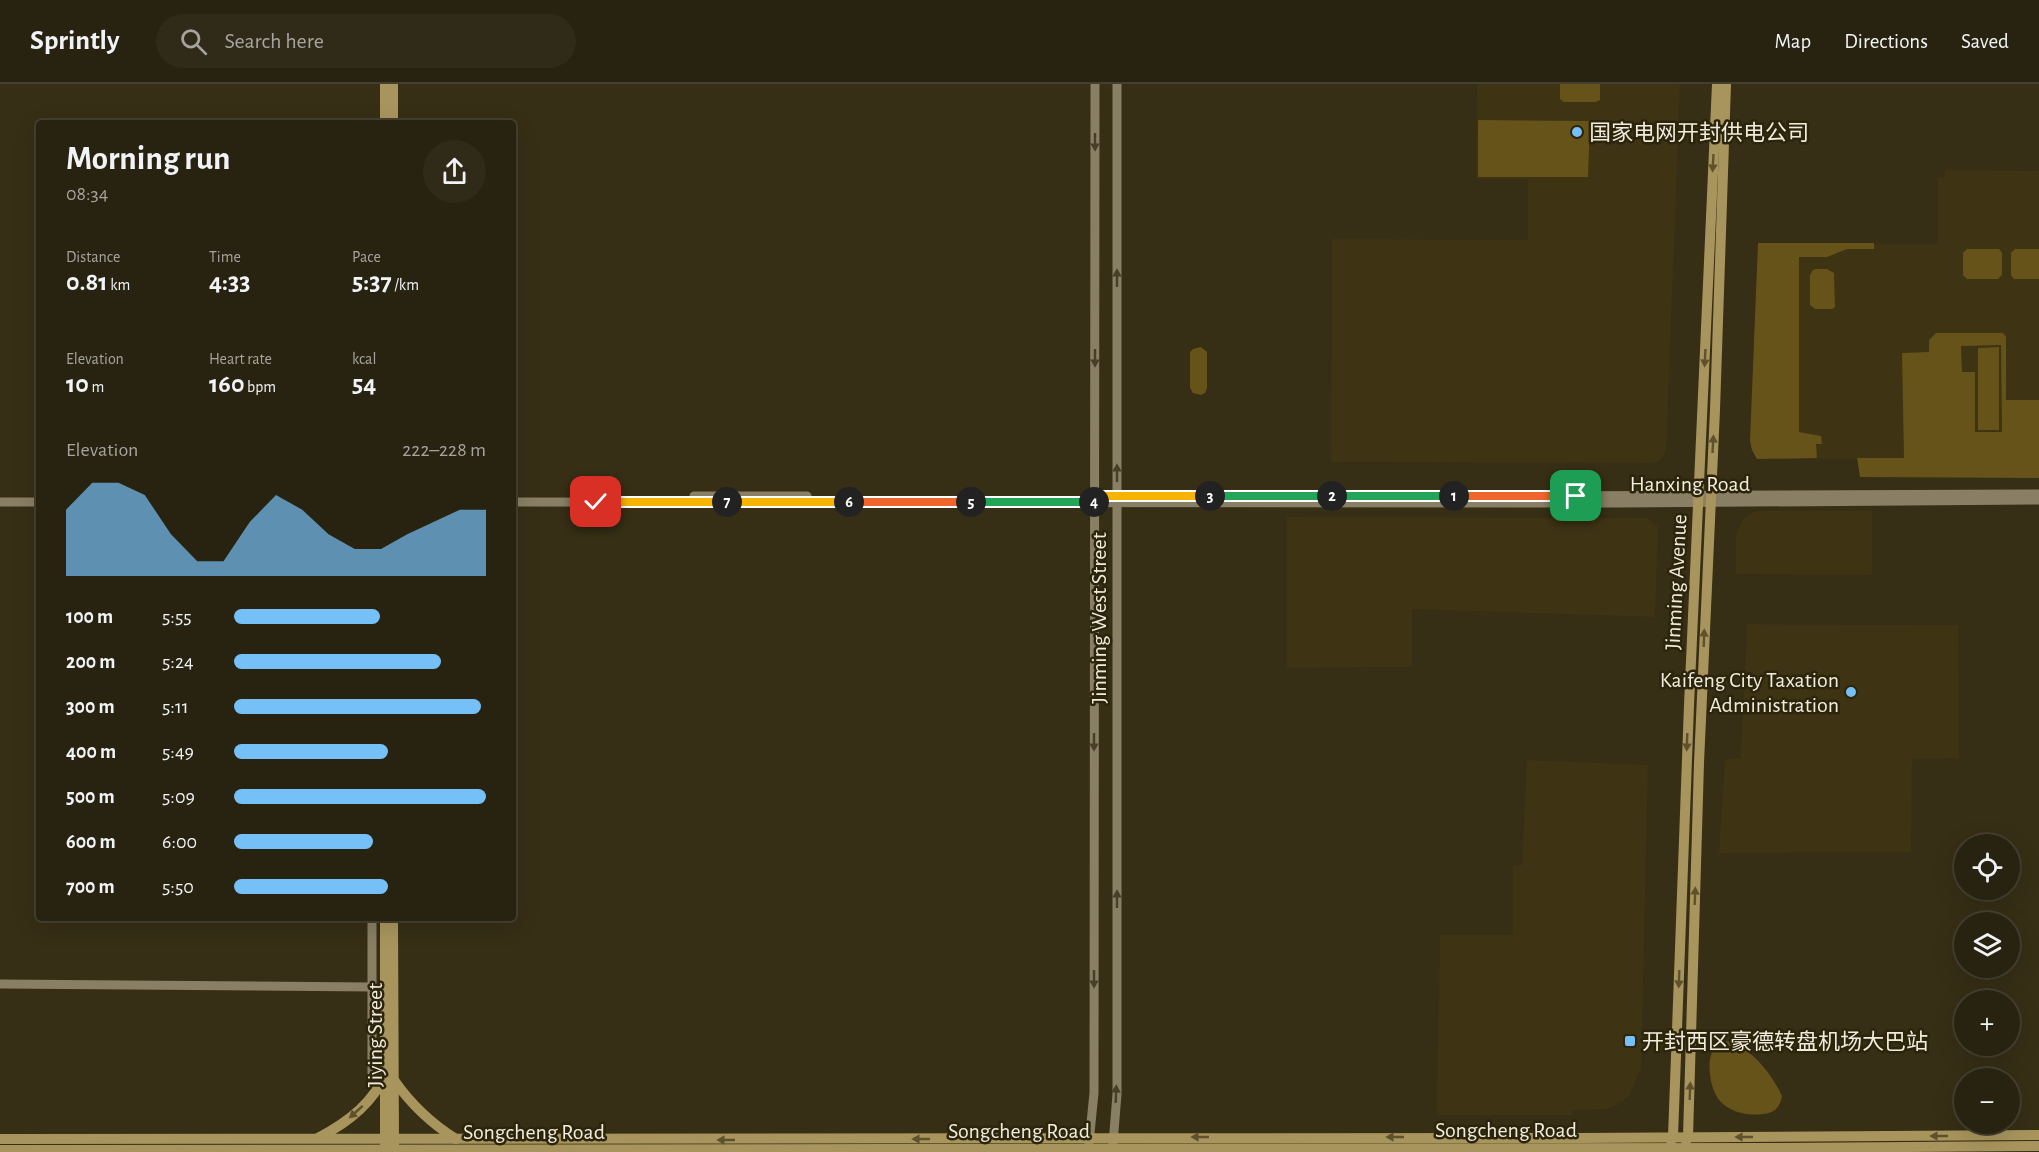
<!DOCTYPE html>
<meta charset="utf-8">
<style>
body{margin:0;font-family:"Alegreya Sans","Noto Sans SC",sans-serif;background:#302a19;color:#f1f3f6;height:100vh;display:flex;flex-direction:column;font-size:22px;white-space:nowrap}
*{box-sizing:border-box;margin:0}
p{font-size:20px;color:#a5a49f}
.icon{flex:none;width:33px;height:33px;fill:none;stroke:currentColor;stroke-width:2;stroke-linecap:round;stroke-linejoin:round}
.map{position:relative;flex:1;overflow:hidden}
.sheet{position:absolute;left:36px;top:36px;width:480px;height:801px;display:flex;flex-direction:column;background:#282210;border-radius:6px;box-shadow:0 6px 24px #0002,0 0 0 2px #443f30}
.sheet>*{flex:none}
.controls{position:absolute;left:1954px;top:750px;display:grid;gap:12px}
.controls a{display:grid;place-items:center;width:66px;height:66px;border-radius:50%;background:#282210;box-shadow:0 6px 24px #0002,0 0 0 2px #443f30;font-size:30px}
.pin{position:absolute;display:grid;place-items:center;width:51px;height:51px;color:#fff;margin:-26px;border-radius:12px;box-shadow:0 3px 9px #0006}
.km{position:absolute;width:30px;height:30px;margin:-15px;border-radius:50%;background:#222;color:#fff;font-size:16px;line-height:30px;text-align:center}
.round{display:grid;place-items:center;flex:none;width:63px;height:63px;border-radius:32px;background:#302a19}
.summary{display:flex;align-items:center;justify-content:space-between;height:102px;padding:0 30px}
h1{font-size:33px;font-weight:700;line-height:45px}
.metrics{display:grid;grid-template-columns:repeat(3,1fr);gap:9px;height:102px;padding:6px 30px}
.metrics div{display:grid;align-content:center}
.metrics b{font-size:26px;font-weight:700}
.metrics small{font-size:16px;font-weight:400}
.metrics p{font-size:16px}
.chart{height:168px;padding:12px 30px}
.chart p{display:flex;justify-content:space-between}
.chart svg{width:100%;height:108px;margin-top:6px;fill:#75c0f6;opacity:.7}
ul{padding:0 30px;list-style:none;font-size:20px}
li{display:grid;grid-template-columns:96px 72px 1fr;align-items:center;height:45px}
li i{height:15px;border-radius:8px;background:#75c0f6}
header{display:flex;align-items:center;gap:36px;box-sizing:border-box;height:84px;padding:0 30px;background:#282210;border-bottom:2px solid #443f30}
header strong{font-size:28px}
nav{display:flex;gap:33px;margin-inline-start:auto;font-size:21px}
.search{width:420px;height:54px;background:#302a19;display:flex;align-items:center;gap:15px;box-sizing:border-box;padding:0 21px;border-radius:33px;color:#a5a49f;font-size:22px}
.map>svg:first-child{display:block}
</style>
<header>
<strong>Sprintly</strong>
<div class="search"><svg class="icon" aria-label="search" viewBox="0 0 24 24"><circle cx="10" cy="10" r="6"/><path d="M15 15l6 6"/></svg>Search here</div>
<nav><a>Map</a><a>Directions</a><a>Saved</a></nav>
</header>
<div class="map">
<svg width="2039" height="1068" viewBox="0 0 2039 1068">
<rect width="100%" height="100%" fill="#362e15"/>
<g fill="#3e3313">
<polygon points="1477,0 1680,0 1666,368 1659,377 1653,379 1331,378 1332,155 1528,156 1528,95 1476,95"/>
<polygon points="1945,86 2039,87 2039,374 1757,375 1752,366 1750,357 1758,159 1938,160 1938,94 1945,93"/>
<polygon points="1758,427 1872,427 1872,491 1736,490 1736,451 1742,437 1749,430"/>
<polygon points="1287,433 1648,434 1658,443 1655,533 1412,525 1412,583 1287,584"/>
<polygon points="1747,540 1958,541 1959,674 1912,675 1911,768 1719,769 1725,675 1741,674"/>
<polygon points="1527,676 1648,681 1641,985 1628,1013 1618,1021 1605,1025 1572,1026 1572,1031 1437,1031 1440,851 1513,851 1513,782 1522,781"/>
</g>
<g fill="#655319" fill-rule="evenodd">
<polygon points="1560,0 1600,0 1600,16 1596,18 1564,18 1560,15"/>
<polygon points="1478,36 1590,37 1588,93 1478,93"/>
<polygon points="1758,159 1874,159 1874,165 1847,165 1827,173 1799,173 1799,348 1821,352 1822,360 1816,360 1817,374 1757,375 1752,366 1750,357"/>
<polygon points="1967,165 1999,165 2002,169 2002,191 1998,195 1967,195 1963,191 1963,169"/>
<polygon points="2015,165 2039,165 2039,195 2014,195 2011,191 2011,169"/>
<polygon points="1816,185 1827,185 1834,189 1835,223 1832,225 1815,225 1810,221 1810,191 1813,186"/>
<path d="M1936,249H2003L2006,253V316H2039V394L1860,393L1857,374H1904L1902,269L1929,268V256ZM2001,261L2002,348H1975V288H1962L1961,262Z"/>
<polygon points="1201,263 1207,268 1207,304 1205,309 1201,311 1193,309 1190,304 1190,268 1193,265"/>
<polygon points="1999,263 1999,346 1978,346 1978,264"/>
<path d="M1726,957C1751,963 1772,990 1782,1012C1780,1023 1775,1029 1764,1030C1748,1032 1731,1029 1720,1017C1708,1004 1702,960 1726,957Z"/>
</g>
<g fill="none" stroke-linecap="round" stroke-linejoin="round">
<g stroke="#887f64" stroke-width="9">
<polyline points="694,412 807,412"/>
<polyline points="1516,412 2039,410"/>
<polyline points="0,418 39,418"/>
<polyline points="513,418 1622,419 2039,416"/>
<polyline points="372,834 372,989 384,1004"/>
<polyline points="0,900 372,903"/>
<polyline points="1089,1059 1094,1009 1095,0"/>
<polyline points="1113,1060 1117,1010 1117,0"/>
</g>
<g stroke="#a8955d" stroke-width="10">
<polyline points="385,39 385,0"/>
<polyline points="393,39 393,0"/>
<polyline points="385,834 385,1062"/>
<polyline points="393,834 394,1062"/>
<path d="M394,996C410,1019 432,1040 456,1055"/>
<path d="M318,1054C345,1040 372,1021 384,992"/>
<polyline points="0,1055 1580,1054 2039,1051"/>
<polyline points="1671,1057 1673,1053 1689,621 1717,0"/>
<polyline points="1686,1057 1688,1053 1699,679 1715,326 1726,0"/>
<polyline points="0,1066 1779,1064 2039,1062"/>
</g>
</g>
<defs><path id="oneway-solid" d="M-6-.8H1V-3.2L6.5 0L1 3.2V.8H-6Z" transform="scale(1.5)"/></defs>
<g fill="#483f26">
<use href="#oneway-solid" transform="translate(1095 58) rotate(90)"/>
<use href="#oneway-solid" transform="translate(1117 194) rotate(-90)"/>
<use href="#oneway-solid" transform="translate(1095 274) rotate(90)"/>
<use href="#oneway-solid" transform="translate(1117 389) rotate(-90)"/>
<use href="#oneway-solid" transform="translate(1094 658) rotate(90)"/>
<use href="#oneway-solid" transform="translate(1117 815) rotate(-90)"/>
<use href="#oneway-solid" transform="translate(1094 895) rotate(90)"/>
<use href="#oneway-solid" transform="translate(1116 1010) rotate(-88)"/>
</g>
<g fill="#5e512c">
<use href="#oneway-solid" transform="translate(1713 79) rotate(93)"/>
<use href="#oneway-solid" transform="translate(1705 274) rotate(93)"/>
<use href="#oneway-solid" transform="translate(1713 360) rotate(-87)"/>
<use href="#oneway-solid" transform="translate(1704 554) rotate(-88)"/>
<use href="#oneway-solid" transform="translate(1687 658) rotate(92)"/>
<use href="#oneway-solid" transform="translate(1695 812) rotate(-88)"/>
<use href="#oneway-solid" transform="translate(1679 895) rotate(92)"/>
<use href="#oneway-solid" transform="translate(1690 1007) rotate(-88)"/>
<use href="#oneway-solid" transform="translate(356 1028) rotate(138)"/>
<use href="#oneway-solid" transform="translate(1939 1052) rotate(180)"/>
<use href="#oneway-solid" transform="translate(1200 1053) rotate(-180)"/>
<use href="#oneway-solid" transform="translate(1395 1053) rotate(-180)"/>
<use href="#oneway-solid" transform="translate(1744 1053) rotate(180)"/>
<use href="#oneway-solid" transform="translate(921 1055) rotate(180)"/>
<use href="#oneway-solid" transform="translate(726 1056) rotate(180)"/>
</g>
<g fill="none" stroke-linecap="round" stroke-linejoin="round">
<defs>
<polyline id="split-1" points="1454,412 1576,412"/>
<polyline id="split-2" points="1332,412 1454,412"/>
<polyline id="split-3" points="1210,412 1332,412"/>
<polyline id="split-4" points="1094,418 1095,412 1210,412"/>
<polyline id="split-5" points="971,418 1094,418"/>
<polyline id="split-6" points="849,418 971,418"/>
<polyline id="split-7" points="727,418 849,418"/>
<polyline id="split-8" points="596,418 727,418"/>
</defs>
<use href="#split-1" stroke="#fff" stroke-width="12"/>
<use href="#split-2" stroke="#fff" stroke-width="12"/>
<use href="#split-3" stroke="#fff" stroke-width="12"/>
<use href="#split-4" stroke="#fff" stroke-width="12"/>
<use href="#split-5" stroke="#fff" stroke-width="12"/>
<use href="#split-6" stroke="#fff" stroke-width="12"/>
<use href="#split-7" stroke="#fff" stroke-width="12"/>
<use href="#split-8" stroke="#fff" stroke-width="12"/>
<use href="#split-1" stroke="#f0652b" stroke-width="8"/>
<use href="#split-2" stroke="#22a559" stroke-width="8"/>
<use href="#split-3" stroke="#22a559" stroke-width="8"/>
<use href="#split-4" stroke="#f5b400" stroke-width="8"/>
<use href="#split-5" stroke="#22a559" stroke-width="8"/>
<use href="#split-6" stroke="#f0652b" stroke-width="8"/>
<use href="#split-7" stroke="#f5b400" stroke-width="8"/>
<use href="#split-8" stroke="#f5b400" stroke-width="8"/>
</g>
<g fill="#75c0f6" stroke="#2c240b" stroke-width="2">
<circle cx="1577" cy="48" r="6"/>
<circle cx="1851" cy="608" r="6"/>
<rect x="1624" y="951" width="12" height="12" rx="3"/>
</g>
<g text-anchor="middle" stroke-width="5" stroke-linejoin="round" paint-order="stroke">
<g font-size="22" fill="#f0ebdc" stroke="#2c240b" text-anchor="start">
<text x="1589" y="56">国家电网开封供电公司</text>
<text x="1839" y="603" text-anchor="end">Kaifeng City Taxation<tspan x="1839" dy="25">Administration</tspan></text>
<text x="1642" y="965">开封西区豪德转盘机场大巴站</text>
</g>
<g font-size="22" fill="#f0ebdc" stroke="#2c240b">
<text x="1690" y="407">Hanxing Road</text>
<text transform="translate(1675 498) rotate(-87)" y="8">Jinming Avenue</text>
<text transform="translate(1098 534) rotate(-90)" y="8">Jinming West Street</text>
<text transform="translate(374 951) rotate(-90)" y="8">Jiying Street</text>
<text x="1506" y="1053">Songcheng Road</text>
<text x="1019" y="1054">Songcheng Road</text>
<text x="534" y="1055">Songcheng Road</text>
</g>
</g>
</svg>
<div class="controls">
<a><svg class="icon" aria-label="locate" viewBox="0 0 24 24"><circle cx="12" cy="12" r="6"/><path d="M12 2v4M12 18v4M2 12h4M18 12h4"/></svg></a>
<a><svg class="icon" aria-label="layers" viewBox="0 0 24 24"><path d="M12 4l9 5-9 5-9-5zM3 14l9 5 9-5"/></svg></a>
<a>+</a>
<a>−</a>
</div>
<div class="pin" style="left:1576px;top:412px;background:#1e9e55"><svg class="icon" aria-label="arrive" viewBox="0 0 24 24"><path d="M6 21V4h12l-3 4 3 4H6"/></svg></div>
<div class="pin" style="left:596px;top:418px;background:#d93025"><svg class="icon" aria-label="check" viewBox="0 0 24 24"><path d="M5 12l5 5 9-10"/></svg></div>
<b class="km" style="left:1454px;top:412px">1</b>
<b class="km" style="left:1332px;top:412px">2</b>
<b class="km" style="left:1210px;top:412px">3</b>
<b class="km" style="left:1094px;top:418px">4</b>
<b class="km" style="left:971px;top:418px">5</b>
<b class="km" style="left:849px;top:418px">6</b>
<b class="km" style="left:727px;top:418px">7</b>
<section class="sheet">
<div class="summary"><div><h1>Morning run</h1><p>08:34</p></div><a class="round"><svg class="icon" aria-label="share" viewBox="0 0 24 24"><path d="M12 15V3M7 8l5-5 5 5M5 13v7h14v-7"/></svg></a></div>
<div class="metrics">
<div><p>Distance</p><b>0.81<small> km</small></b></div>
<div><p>Time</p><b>4:33</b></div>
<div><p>Pace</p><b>5:37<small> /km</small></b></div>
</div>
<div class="metrics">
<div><p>Elevation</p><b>10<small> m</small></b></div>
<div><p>Heart rate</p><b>160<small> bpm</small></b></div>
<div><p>kcal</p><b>54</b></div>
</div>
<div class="chart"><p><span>Elevation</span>222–228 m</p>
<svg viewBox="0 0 160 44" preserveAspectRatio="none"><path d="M0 44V17L10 6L20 6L30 11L40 27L50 38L60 38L70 22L80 11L90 17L100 27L110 33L120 33L130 27L140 22L150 17L160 17V44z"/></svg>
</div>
<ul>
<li><b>100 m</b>5:55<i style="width:58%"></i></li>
<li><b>200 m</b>5:24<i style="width:82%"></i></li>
<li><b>300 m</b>5:11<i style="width:98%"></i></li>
<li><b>400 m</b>5:49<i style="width:61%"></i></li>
<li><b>500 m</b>5:09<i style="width:100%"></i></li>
<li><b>600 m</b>6:00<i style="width:55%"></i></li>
<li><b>700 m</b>5:50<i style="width:61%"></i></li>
</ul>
</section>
</div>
